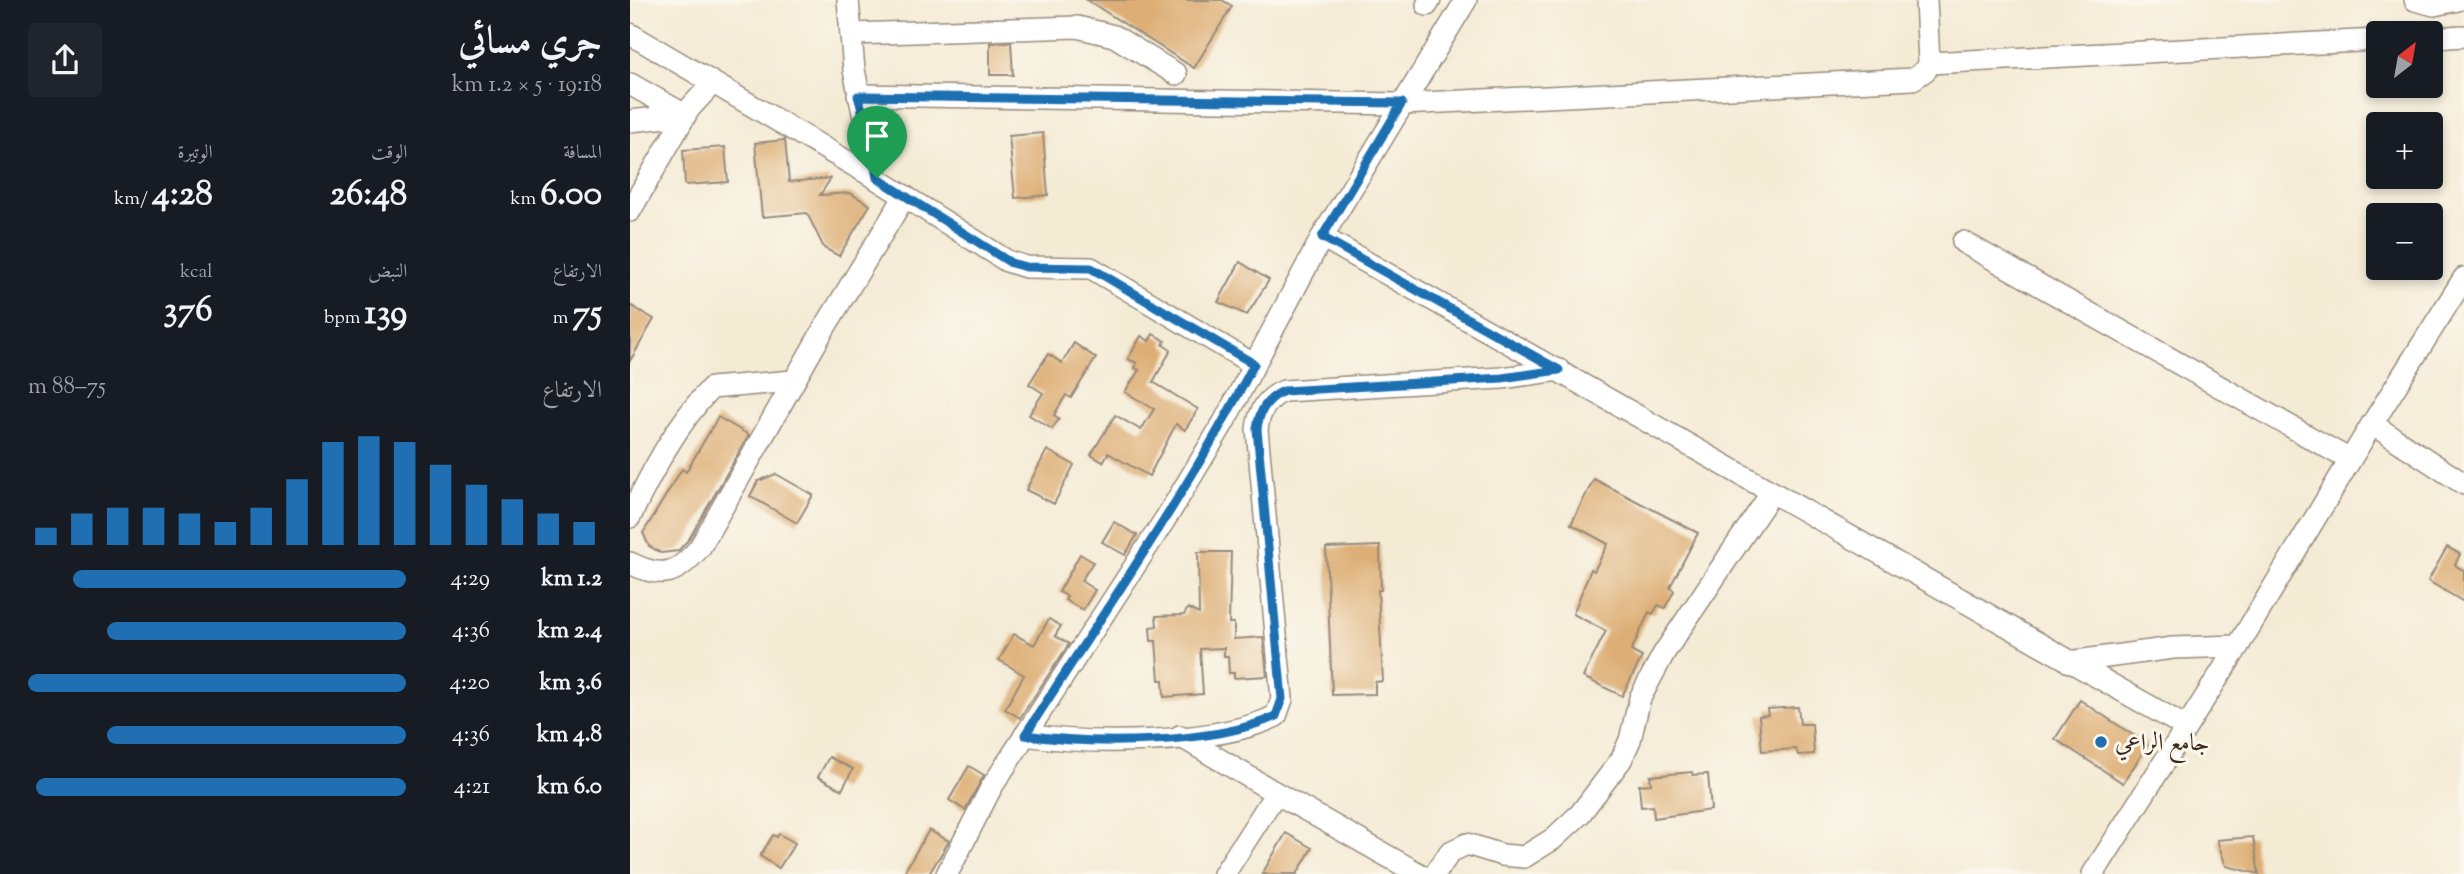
<!DOCTYPE html>
<html lang="ar">
<meta charset="utf-8">
<style>
body{margin:0;font-family:"Sorts Mill Goudy",Amiri,serif;background:#20242c;color:#f1f3f6;direction:rtl;height:100vh;display:flex;flex-direction:column;font-size:26px;white-space:nowrap}
*{box-sizing:border-box;margin:0}
p{font-size:23px;color:#9ea1a6}
.icon{flex:none;width:38px;height:38px;fill:none;stroke:currentColor;stroke-width:2;stroke-linecap:round;stroke-linejoin:round}
.map{position:relative;flex:1;overflow:hidden;direction:ltr}
.sheet{display:flex;flex-direction:column;background:#171b24;width:630px}
.sheet>*{flex:none}
.needle{width:46px;rotate:31deg}
.tools{position:absolute;left:1736px;top:21px;display:grid;gap:14px}
.tools a{display:grid;place-items:center;width:77px;height:77px;border-radius:7px;background:#171b24;box-shadow:0 4px 10px #0003;font-size:35px}
.pin{position:absolute;display:grid;place-items:center;width:60px;height:60px;color:#fff;margin:-72px -30px;border-radius:50% 50% 50% 0;rotate:-45deg;box-shadow:0 0 7px #0007}
.pin .icon{rotate:45deg}
.round{display:grid;place-items:center;flex:none;width:74px;height:74px;border-radius:7px;background:#20242c}
.summary{display:flex;align-items:center;justify-content:space-between;height:119px;padding:0 28px}
h1{font-size:38px;font-weight:700;line-height:52px}
.figures{display:grid;grid-template-columns:repeat(3,1fr);gap:10px;height:119px;padding:7px 28px}
.figures div{display:grid;align-content:center}
.figures b{font-size:35px;font-weight:700}
.figures small{font-size:19px;font-weight:400}
.figures p{font-size:19px}
.chart{height:196px;padding:14px 28px}
.chart p{display:flex;justify-content:space-between}
.chart svg{width:100%;height:126px;margin-top:7px;stroke:#1f6fb2;stroke-width:6}
ul{padding:0 28px;list-style:none;font-size:23px}
li{display:grid;grid-template-columns:112px 84px 1fr;align-items:center;height:52px}
li i{height:18px;border-radius:9px;background:#1f6fb2}
main{display:flex;flex:1;min-height:0}
.map>svg:first-child{display:block}
</style>
<main>
<div class="map">
<svg width="1834" height="874" viewBox="0 0 1834 874">
<rect width="100%" height="100%" fill="#fbf7ec"/>
<filter id="ink" filterUnits="userSpaceOnUse"><feTurbulence type="fractalNoise" baseFrequency=".0143" numOctaves="2"/><feDisplacementMap in="SourceGraphic" scale="14" xChannelSelector="R" yChannelSelector="G"/><feConvolveMatrix kernelMatrix="1 2 1 2 8 2 1 2 1" color-interpolation-filters="sRGB"/></filter>
<filter id="wash" filterUnits="userSpaceOnUse"><feTurbulence type="fractalNoise" baseFrequency=".00686" numOctaves="4" result="noise"/><feDisplacementMap in="SourceGraphic" scale="28" xChannelSelector="R" yChannelSelector="G"/><feGaussianBlur stdDeviation="1.57" result="paint"/><feColorMatrix in="noise" values="0 0 0 0 0 0 0 0 0 0 0 0 0 0 0 0 0 1.4 0 .05"/><feComposite in="paint" operator="in"/></filter>
<g filter="url(#wash)">
<rect width="100%" height="100%" fill="#f4ebd5"/>
<g id="blocks">
<g fill="#ddae75">
<polygon points="457,0 592,0 602,6 564,68"/>
<polygon points="381,42 383,75 360,75 360,43"/>
<polygon points="413,133 418,195 385,198 379,136"/>
<polygon points="155,140 159,182 201,178 190,195 220,193 240,205 209,256 194,248 177,213 132,217 125,143"/>
<polygon points="95,147 98,182 55,185 53,150"/>
<polygon points="610,262 639,280 617,315 588,302"/>
<polygon points="0,305 24,319 0,361"/>
<polygon points="523,334 535,341 533,345 541,350 523,382 568,409 555,430 546,424 519,476 478,453 473,462 461,455 485,415 511,430 524,409 495,392 509,370 505,368 507,363 498,359 511,336 519,341"/>
<polygon points="444,343 466,358 441,398 436,395 424,415 429,419 422,429 399,415 413,393 399,384 418,354 432,363"/>
<polygon points="88,417 119,435 59,539 48,551 31,553 19,546 13,533 52,469 56,472"/>
<polygon points="417,450 444,465 424,504 396,490"/>
<polygon points="146,474 183,495 167,523 120,496 128,481"/>
<polygon points="964,479 1068,533 1040,587 1044,591 1035,608 1028,605 1023,614 1019,612 1001,651 1012,657 992,696 953,677 976,631 943,614 961,569 964,571 978,544 941,524"/>
<polygon points="484,522 507,535 495,555 472,542"/>
<polygon points="750,546 751,590 748,590 753,681 745,682 745,694 702,695 696,548"/>
<polygon points="1817,547 1830,554 1825,565 1834,571 1834,602 1798,581"/>
<polygon points="568,552 601,552 599,623 604,623 604,639 633,637 637,676 604,678 604,673 599,673 598,656 594,656 594,648 570,649 573,694 534,697 533,680 529,680 526,641 521,641 520,627 527,626 526,616 554,615 558,608 569,614"/>
<polygon points="450,554 463,562 451,581 465,590 453,610 435,600 437,596 429,592"/>
<polygon points="419,619 431,626 425,636 439,644 390,718 375,709 394,675 369,660 384,634 404,645"/>
<polygon points="1450,700 1518,745 1493,783 1425,739"/>
<polygon points="1168,707 1170,724 1182,724 1184,754 1168,755 1166,749 1132,751 1129,716 1138,715 1137,709"/>
<polygon points="199,757 223,769 212,790 188,777"/>
<polygon points="339,766 354,775 335,810 319,800"/>
<polygon points="1062,772 1063,775 1078,774 1081,810 1024,818 1023,806 1011,807 1009,785 1021,784 1020,776"/>
<polygon points="299,830 319,841 299,874 273,874"/>
<polygon points="656,833 682,848 667,874 632,874"/>
<polygon points="149,834 165,843 149,868 130,856 143,835 147,837"/>
<polygon points="1623,837 1629,874 1596,866 1587,840"/>
</g>
</g>
</g>
<g filter="url(#ink)">
<use href="#blocks" fill-opacity="0" stroke="#988a7a" stroke-width="2"/>
<g fill="none" stroke-linecap="round" stroke-linejoin="round">
<defs>
<g id="minor">
<polyline points="218,0 224,70 247,179"/>
<polyline points="1785,0 1804,5 1828,0"/>
<polyline points="797,5 800,0"/>
<polyline points="0,34 247,179 377,261 396,267 461,268 623,364"/>
<polyline points="221,34 447,27 484,36 546,74"/>
<polyline points="1801,38 1834,36"/>
<polyline points="1299,63 1748,40"/>
<polyline points="0,84 55,115"/>
<polyline points="228,95 772,104 1283,79 1296,70 1299,63 1296,0"/>
<polyline points="0,121 55,115"/>
<polyline points="0,211 59,109 82,84"/>
<polyline points="692,237 1556,727"/>
<polyline points="1333,242 1720,460"/>
<polyline points="1742,424 1834,484"/>
<path d="M0,517C22,471 46,425 81,388L163,381"/>
<path d="M0,563C32,579 47,575 70,547L192,332L275,196"/>
<polyline points="1439,662 1543,648 1608,646"/>
<path d="M395,735C461,745 586,745 646,716L652,699L627,429C629,411 637,398 654,391L872,378L929,370"/>
<polyline points="550,736 646,793"/>
<polyline points="317,874 361,788 541,510 594,422 692,237 836,0"/>
<polyline points="594,874 646,793 789,874"/>
<polyline points="805,874 820,852 837,844 872,855 894,857 923,839 950,814 991,760 1000,740 1010,698 1034,653 1142,492"/>
<polyline points="1463,874 1608,646 1742,424 1834,278"/>
</g>
</defs>
<use href="#minor" stroke="#988a7a" stroke-width="24"/>
<use href="#minor" stroke="#fff" stroke-width="21"/>
</g>
</g>
<g fill="none" stroke-linecap="round" stroke-linejoin="round" filter="url(#ink)">
<defs>
<path id="route" d="M228,96L772,103L692,237L929,370L872,378L654,391C637,398 629,411 627,429L652,699L646,716C585,745 462,745 395,735C473,613 557,494 624,364L461,268L396,267L381,263L247,178L241,141Z"/>
</defs>
<use href="#route" stroke="#fff" stroke-width="14"/>
<use href="#route" stroke="#1f6fb2" stroke-width="9"/>
</g>
<circle fill="#1f6fb2" stroke="#fbf7ec" stroke-width="2.5" cx="1471" cy="742" r="7"/>
<g text-anchor="middle" stroke-width="6" stroke-linejoin="round" paint-order="stroke">
<g font-size="24" fill="#3b2a1e" stroke="#fbf7ec" text-anchor="start">
<text x="1485" y="750">جامع الراعي</text>
</g>
</g>
</svg>
<div class="tools">
<a><svg class="needle" viewBox="-14 -14 28 28"><path d="M0-13l5 13h-10z" fill="#e53935"/><path d="M0 13l5-13h-10z" fill="#9ea1a6"/></svg></a>
<a>+</a>
<a>−</a>
</div>
<div class="pin" style="left:247px;top:178px;background:#1e9e55"><svg class="icon" aria-label="arrive" viewBox="0 0 24 24"><path d="M6 21V4h12l-3 4 3 4H6"/></svg></div>
</div>
<section class="sheet">
<div class="summary"><div><h1>جري مسائي</h1><p>19:18 · 5 × 1.2 km</p></div><a class="round"><svg class="icon" aria-label="share" viewBox="0 0 24 24"><path d="M12 15V3M7 8l5-5 5 5M5 13v7h14v-7"/></svg></a></div>
<div class="figures">
<div><p>المسافة</p><b>6.00<small> km</small></b></div>
<div><p>الوقت</p><b>26:48</b></div>
<div><p>الوتيرة</p><b>4:28<small> /km</small></b></div>
</div>
<div class="figures">
<div><p>الارتفاع</p><b>75<small> m</small></b></div>
<div><p>النبض</p><b>139<small> bpm</small></b></div>
<div><p>kcal</p><b>376</b></div>
</div>
<div class="chart"><p><span>الارتفاع</span>75–88 m</p>
<svg viewBox="0 0 160 44" preserveAspectRatio="none"><path d="M5 44V38M15 44V33M25 44V31M35 44V31M45 44V33M55 44V36M65 44V31M75 44V21M85 44V8M95 44V6M105 44V8M115 44V16M125 44V23M135 44V28M145 44V33M155 44V36"/></svg>
</div>
<ul>
<li><b>1.2 km</b>4:29<i style="width:88%"></i></li>
<li><b>2.4 km</b>4:36<i style="width:79%"></i></li>
<li><b>3.6 km</b>4:20<i style="width:100%"></i></li>
<li><b>4.8 km</b>4:36<i style="width:79%"></i></li>
<li><b>6.0 km</b>4:21<i style="width:98%"></i></li>
</ul>
</section>
</main>
